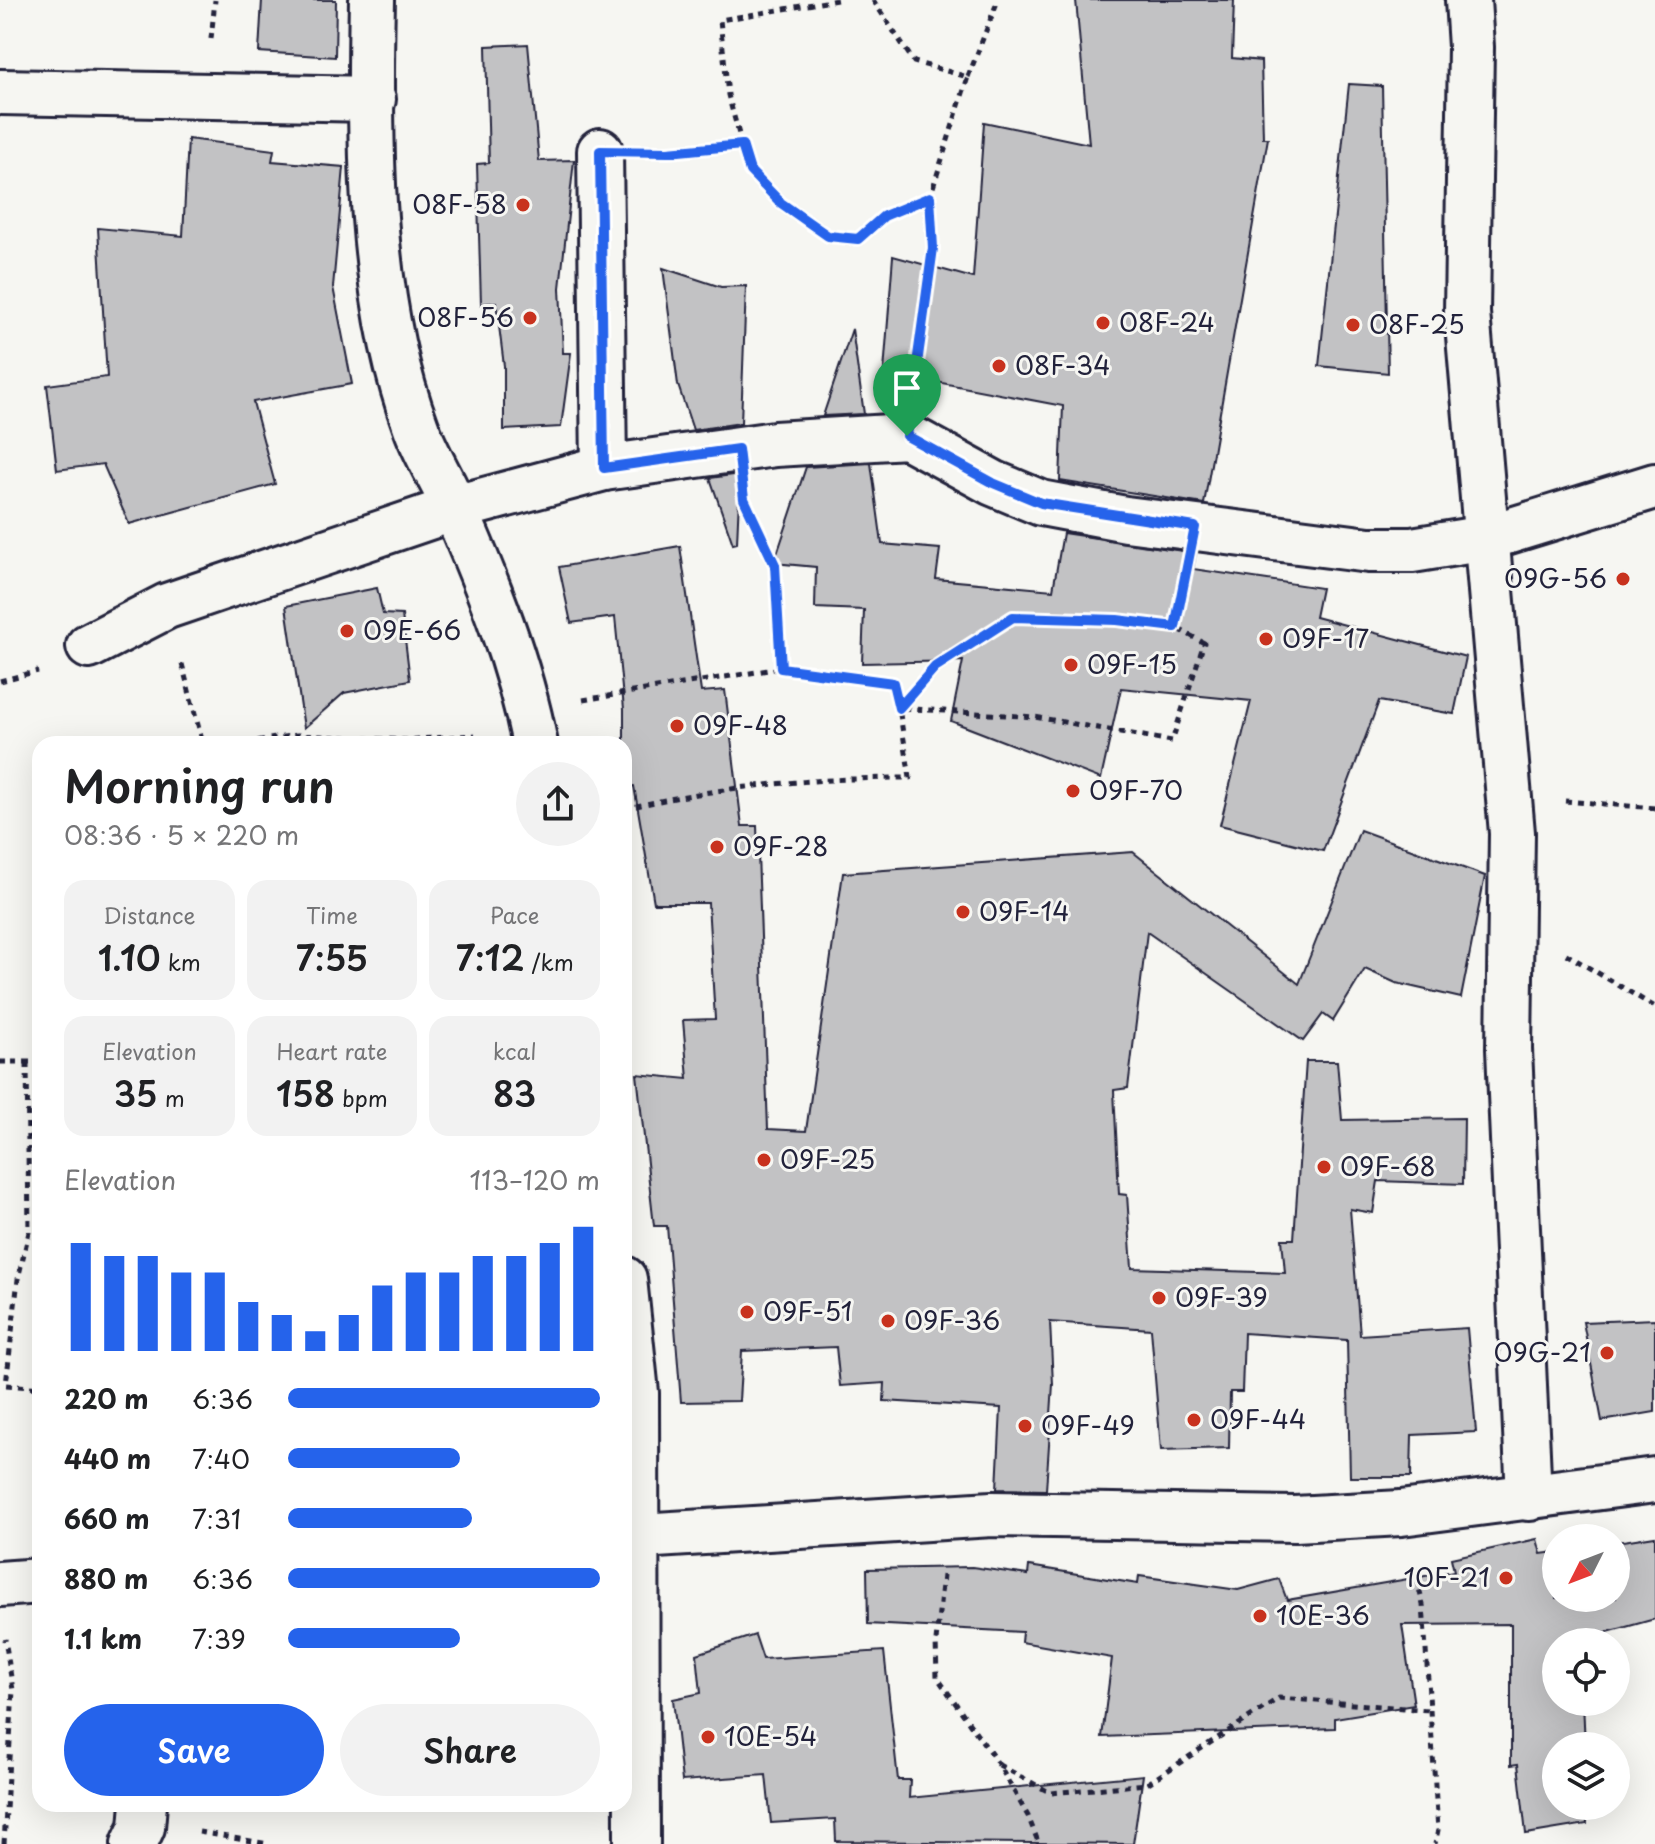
<!DOCTYPE html>
<meta charset="utf-8">
<style>
body{margin:0;font-family:"Playpen Sans",sans-serif;background:#f2f2f2;color:#202124;height:100vh;display:flex;flex-direction:column;font-size:30px;white-space:nowrap}
*{box-sizing:border-box;margin:0}
p{font-size:26px;color:#757577}
.icon{flex:none;width:44px;height:44px;fill:none;stroke:currentColor;stroke-width:2;stroke-linecap:round;stroke-linejoin:round}
.map{position:relative;flex:1;overflow:hidden}
.details{position:absolute;left:32px;top:736px;width:600px;height:1076px;display:flex;flex-direction:column;background:#fff;border-radius:24px;box-shadow:0 8px 32px #0002}
.details>*{flex:none}
.needle{width:52px;rotate:228deg}
.controls{position:absolute;left:1542px;top:1524px;display:grid;gap:16px}
.controls a{display:grid;place-items:center;width:88px;height:88px;border-radius:50%;background:#fff;box-shadow:0 8px 32px #0002;font-size:40px}
.pin{position:absolute;display:grid;place-items:center;width:68px;height:68px;color:#fff;margin:-82px -34px;border-radius:50% 50% 50% 0;rotate:-45deg;box-shadow:0 0 8px #0007}
.pin .icon{rotate:45deg}
.round{display:grid;place-items:center;flex:none;width:84px;height:84px;border-radius:42px;background:#f2f2f2}
.overview{display:flex;align-items:center;justify-content:space-between;height:136px;padding:0 32px}
h1{font-size:44px;font-weight:600;line-height:60px}
.stats{display:grid;grid-template-columns:repeat(3,1fr);gap:12px;height:136px;padding:8px 32px}
.stats div{display:grid;align-content:center;border-radius:20px;background:#f2f2f2;text-align:center}
.stats b{font-size:34px;font-weight:600}
.stats small{font-size:22px;font-weight:400}
.stats p{font-size:22px}
.chart{height:224px;padding:16px 32px}
.chart p{display:flex;justify-content:space-between}
.chart svg{width:100%;height:144px;margin-top:8px;stroke:#2563eb;stroke-width:6}
.cta{display:flex;gap:16px;margin-top:auto;padding:16px 32px}
.cta a{flex:1;height:92px;border-radius:48px;background:#2563eb;color:#fff;font-size:32px;font-weight:600;line-height:92px;text-align:center}
.cta a+a{background:#f2f2f2;color:#202124}
ul{padding:0 32px;list-style:none;font-size:26px}
li{display:grid;grid-template-columns:128px 96px 1fr;align-items:center;height:60px}
li i{height:20px;border-radius:10px;background:#2563eb}
.map>svg:first-child{display:block}
</style>
<div class="map">
<svg width="1655" height="1844" viewBox="0 0 1655 1844">
<rect width="100%" height="100%" fill="#f6f6f2"/>
<filter id="ink" filterUnits="userSpaceOnUse"><feTurbulence type="fractalNoise" baseFrequency=".0125" numOctaves="2"/><feDisplacementMap in="SourceGraphic" scale="16" xChannelSelector="R" yChannelSelector="G"/><feConvolveMatrix kernelMatrix="1 2 1 2 8 2 1 2 1" color-interpolation-filters="sRGB"/></filter>
<g filter="url(#ink)">
<g fill="#c2c2c4" stroke="#22223b" stroke-width="2">
<polygon points="262,0 336,0 335,57 259,52"/>
<polygon points="1076,0 1234,0 1232,58 1261,61 1263,138 1268,138 1204,504 1060,481 1063,406 884,372 893,256 973,278 984,122 1089,144"/>
<polygon points="528,44 539,161 574,160 560,288 563,353 571,353 561,427 504,430 504,366 496,302 481,304 477,164 489,163 486,46"/>
<polygon points="1349,84 1382,86 1388,373 1319,366"/>
<polygon points="188,139 274,150 272,161 344,167 333,287 352,384 253,402 275,484 129,524 103,464 57,470 47,385 107,377 98,228 183,236"/>
<polygon points="663,268 721,287 746,286 741,423 693,430 678,385"/>
<polygon points="852,329 864,414 823,416"/>
<polygon points="871,463 882,544 940,549 936,579 1053,590 1063,533 1196,553 1193,569 1321,588 1315,617 1466,657 1454,714 1379,701 1323,851 1220,825 1251,701 1121,688 1101,779 951,721 963,661 862,663 864,610 815,608 816,567 774,563 806,467"/>
<polygon points="740,474 737,543 733,544 710,478"/>
<polygon points="680,546 701,692 725,690 742,826 757,826 768,1129 806,1131 843,873 1133,852 1299,984 1360,830 1485,876 1461,998 1396,983 1365,969 1333,1021 1323,1014 1303,1041 1147,932 1128,1088 1114,1090 1119,1194 1127,1195 1132,1268 1285,1273 1282,1239 1294,1239 1306,1061 1337,1061 1342,1120 1464,1118 1463,1184 1378,1181 1373,1213 1350,1209 1360,1335 1467,1328 1476,1432 1412,1435 1411,1477 1350,1477 1347,1340 1244,1333 1242,1392 1230,1392 1229,1448 1161,1450 1151,1329 1050,1322 1053,1384 1046,1490 997,1489 1001,1408 884,1401 885,1383 840,1386 836,1347 742,1351 739,1401 681,1402 667,1226 654,1226 637,1074 688,1079 683,1020 715,1019 708,903 654,903 634,786 624,787 624,709 615,617 571,623 559,567"/>
<polygon points="377,588 383,614 402,615 410,680 344,693 304,728 286,606"/>
<polygon points="1655,1319 1655,1412 1602,1421 1583,1322"/>
<polygon points="1655,1536 1655,1619 1582,1639 1582,1642 1556,1642 1556,1702 1583,1702 1585,1746 1556,1746 1556,1806 1586,1806 1587,1824 1526,1834 1518,1764 1511,1765 1511,1624 1402,1625 1414,1705 1335,1718 1335,1728 1102,1737 1112,1658 1021,1642 1022,1632 868,1624 867,1569 972,1567 1028,1575 1029,1566 1138,1584 1139,1576 1238,1590 1279,1579 1287,1600 1454,1571 1451,1558 1537,1539 1541,1554 1556,1552 1556,1598 1616,1598 1616,1542"/>
<polygon points="755,1635 763,1659 884,1651 898,1780 910,1780 909,1798 1143,1775 1133,1844 836,1841 835,1819 771,1823 766,1775 682,1781 673,1699 701,1693 697,1654"/>
</g>
<g fill="none" stroke-linecap="round" stroke-linejoin="round">
<defs>
<g id="minor">
<path d="M372,0C369,136 368,298 416,427C426,455 443,481 455,509C488,585 519,662 535,744"/>
<polyline points="1468,0 1471,47 1467,313 1512,833 1509,1049 1529,1498"/>
<polyline points="0,92 373,99"/>
<polyline points="600,151 604,468"/>
<polyline points="89,646 167,606 455,508 604,468 775,444 907,436 993,483 1041,503 1126,519 1369,550 1412,550 1486,538 1655,486"/>
<polyline points="624,1279 636,1393 637,1844"/>
<polyline points="624,1537 992,1514 1295,1519 1401,1513 1655,1480"/>
<polyline points="0,1584 40,1581"/>
<polyline points="134,1844 142,1827 144,1804"/>
</g>
</defs>
<use href="#minor" stroke="#22223b" stroke-width="50"/>
<g stroke="#22223b" stroke-width="5" stroke-dasharray="6 6" stroke-linecap="butt">
<polyline points="873,0 914,62 968,77 930,197 933,248 913,381"/>
<polyline points="211,39 215,0"/>
<polyline points="968,77 998,0"/>
<polyline points="742,145 728,95 720,20 837,0"/>
<polyline points="659,152 742,145 750,171 781,203 828,236 858,239 884,216 930,197"/>
<polyline points="182,664 203,744"/>
<polyline points="781,668 893,683 899,708 1035,717 1172,741 1204,643 1175,627 1183,583"/>
<polyline points="0,681 38,671"/>
<polyline points="583,700 781,668 775,565 747,505"/>
<polyline points="234,744 297,735 406,740 475,735"/>
<polyline points="1565,801 1655,808"/>
<path d="M624,809C718,786 814,778 910,778L899,708L935,667L1013,617L1117,620L1175,627"/>
<polyline points="1566,954 1655,1007"/>
<polyline points="0,1062 40,1062"/>
<polyline points="27,1063 29,1232 18,1279 6,1385 40,1388"/>
<polyline points="1414,1567 1423,1605 1438,1830 1435,1844"/>
<polyline points="943,1575 936,1641 937,1677 999,1765 1028,1816 1039,1844"/>
<polyline points="999,1765 1051,1793 1147,1784 1279,1698 1429,1710"/>
<polyline points="199,1832 268,1844"/>
<polyline points="4,1844 13,1690 5,1639"/>
</g>
<use href="#minor" stroke="#f6f6f2" stroke-width="44"/>
</g>
</g>
<g fill="none" stroke-linecap="round" stroke-linejoin="round" filter="url(#ink)">
<defs>
<polygon id="route" points="742,145 750,171 781,203 828,236 858,239 884,216 930,197 933,248 907,436 993,483 1041,503 1195,527 1175,627 1117,620 1013,617 935,667 899,708 893,683 781,668 775,565 744,499 738,449 604,468 600,151 668,152"/>
</defs>
<use href="#route" stroke="#fff" stroke-width="16"/>
<use href="#route" stroke="#2563eb" stroke-width="10"/>
</g>
<g fill="#c8321e" stroke="#f6f6f2" stroke-width="3">
<circle cx="523" cy="205" r="8"/>
<circle cx="530" cy="318" r="8"/>
<circle cx="1103" cy="323" r="8"/>
<circle cx="1353" cy="325" r="8"/>
<circle cx="999" cy="366" r="8"/>
<circle cx="1623" cy="579" r="8"/>
<circle cx="347" cy="631" r="8"/>
<circle cx="1266" cy="639" r="8"/>
<circle cx="1071" cy="665" r="8"/>
<circle cx="677" cy="726" r="8"/>
<circle cx="1073" cy="791" r="8"/>
<circle cx="717" cy="847" r="8"/>
<circle cx="963" cy="912" r="8"/>
<circle cx="764" cy="1160" r="8"/>
<circle cx="1324" cy="1167" r="8"/>
<circle cx="1159" cy="1298" r="8"/>
<circle cx="747" cy="1312" r="8"/>
<circle cx="888" cy="1321" r="8"/>
<circle cx="1607" cy="1353" r="8"/>
<circle cx="1194" cy="1420" r="8"/>
<circle cx="1025" cy="1426" r="8"/>
<circle cx="1506" cy="1578" r="8"/>
<circle cx="1260" cy="1616" r="8"/>
<circle cx="708" cy="1737" r="8"/>
</g>
<g text-anchor="middle" stroke-width="6" stroke-linejoin="round" paint-order="stroke">
<g font-size="26" fill="#22223b" stroke="#f6f6f2" text-anchor="start">
<text x="507" y="214" text-anchor="end">08F-58</text>
<text x="514" y="327" text-anchor="end">08F-56</text>
<text x="1119" y="332">08F-24</text>
<text x="1369" y="334">08F-25</text>
<text x="1015" y="375">08F-34</text>
<text x="1607" y="588" text-anchor="end">09G-56</text>
<text x="363" y="640">09E-66</text>
<text x="1282" y="648">09F-17</text>
<text x="1087" y="674">09F-15</text>
<text x="693" y="735">09F-48</text>
<text x="1089" y="800">09F-70</text>
<text x="733" y="856">09F-28</text>
<text x="979" y="921">09F-14</text>
<text x="780" y="1169">09F-25</text>
<text x="1340" y="1176">09F-68</text>
<text x="1175" y="1307">09F-39</text>
<text x="763" y="1321">09F-51</text>
<text x="904" y="1330">09F-36</text>
<text x="1591" y="1362" text-anchor="end">09G-21</text>
<text x="1210" y="1429">09F-44</text>
<text x="1041" y="1435">09F-49</text>
<text x="1490" y="1587" text-anchor="end">10F-21</text>
<text x="1276" y="1625">10E-36</text>
<text x="724" y="1746">10E-54</text>
</g>
</g>
</svg>
<div class="controls">
<a><svg class="needle" viewBox="-14 -14 28 28"><path d="M0-13l5 13h-10z" fill="#e53935"/><path d="M0 13l5-13h-10z" fill="#757577"/></svg></a>
<a><svg class="icon" aria-label="locate" viewBox="0 0 24 24"><circle cx="12" cy="12" r="6"/><path d="M12 2v4M12 18v4M2 12h4M18 12h4"/></svg></a>
<a><svg class="icon" aria-label="layers" viewBox="0 0 24 24"><path d="M12 4l9 5-9 5-9-5zM3 14l9 5 9-5"/></svg></a>
</div>
<div class="pin" style="left:907px;top:436px;background:#1e9e55"><svg class="icon" aria-label="arrive" viewBox="0 0 24 24"><path d="M6 21V4h12l-3 4 3 4H6"/></svg></div>
<section class="details">
<div class="overview"><div><h1>Morning run</h1><p>08:36 · 5 × 220 m</p></div><a class="round"><svg class="icon" aria-label="share" viewBox="0 0 24 24"><path d="M12 15V3M7 8l5-5 5 5M5 13v7h14v-7"/></svg></a></div>
<div class="stats">
<div><p>Distance</p><b>1.10<small> km</small></b></div>
<div><p>Time</p><b>7:55</b></div>
<div><p>Pace</p><b>7:12<small> /km</small></b></div>
</div>
<div class="stats">
<div><p>Elevation</p><b>35<small> m</small></b></div>
<div><p>Heart rate</p><b>158<small> bpm</small></b></div>
<div><p>kcal</p><b>83</b></div>
</div>
<div class="chart"><p><span>Elevation</span>113–120 m</p>
<svg viewBox="0 0 160 44" preserveAspectRatio="none"><path d="M5 44V11M15 44V15M25 44V15M35 44V20M45 44V20M55 44V29M65 44V33M75 44V38M85 44V33M95 44V24M105 44V20M115 44V20M125 44V15M135 44V15M145 44V11M155 44V6"/></svg>
</div>
<ul>
<li><b>220 m</b>6:36<i style="width:100%"></i></li>
<li><b>440 m</b>7:40<i style="width:55%"></i></li>
<li><b>660 m</b>7:31<i style="width:59%"></i></li>
<li><b>880 m</b>6:36<i style="width:100%"></i></li>
<li><b>1.1 km</b>7:39<i style="width:55%"></i></li>
</ul>
<div class="cta"><a>Save</a><a>Share</a></div>
</section>
</div>
